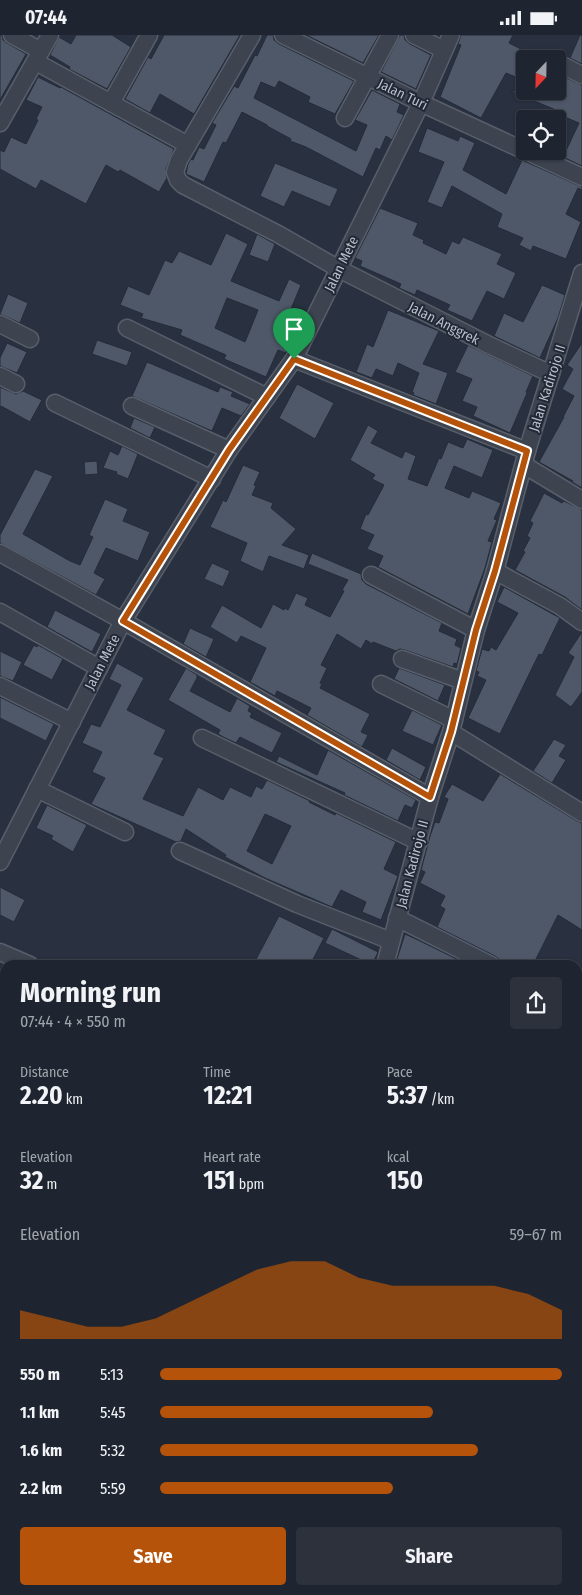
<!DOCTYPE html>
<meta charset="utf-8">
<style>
body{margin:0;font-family:"Fira Sans Condensed",sans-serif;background:#2c313c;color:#f1f3f6;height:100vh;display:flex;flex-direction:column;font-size:19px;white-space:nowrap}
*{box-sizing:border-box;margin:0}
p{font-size:16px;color:#a1a5ab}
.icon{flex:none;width:28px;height:28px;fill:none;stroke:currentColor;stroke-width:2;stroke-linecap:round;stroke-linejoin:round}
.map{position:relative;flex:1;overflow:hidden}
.drawer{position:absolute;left:0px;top:925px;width:582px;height:635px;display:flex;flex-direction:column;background:#1f2530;border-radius:15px 15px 0 0;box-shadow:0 1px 4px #0004,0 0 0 1px #3c424c}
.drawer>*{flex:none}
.needle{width:32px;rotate:202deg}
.tools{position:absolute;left:516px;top:15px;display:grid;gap:10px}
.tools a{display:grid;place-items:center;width:50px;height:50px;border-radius:5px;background:#1f2530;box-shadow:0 1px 4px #0004,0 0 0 1px #3c424c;font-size:25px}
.pin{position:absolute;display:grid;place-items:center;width:42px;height:42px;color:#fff;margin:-51px -21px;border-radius:50% 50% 50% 0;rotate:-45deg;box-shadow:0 0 5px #0007}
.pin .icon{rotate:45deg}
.round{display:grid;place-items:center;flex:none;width:52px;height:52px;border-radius:5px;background:#2c313c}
.summary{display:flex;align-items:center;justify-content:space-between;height:85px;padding:0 20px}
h1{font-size:28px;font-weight:700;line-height:38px}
.stats{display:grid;grid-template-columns:repeat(3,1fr);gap:8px;height:85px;padding:5px 20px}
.stats div{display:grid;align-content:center}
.stats b{font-size:25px;font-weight:700}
.stats small{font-size:14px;font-weight:400}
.stats p{font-size:14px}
.chart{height:140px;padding:10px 20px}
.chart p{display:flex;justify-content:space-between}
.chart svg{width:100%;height:90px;margin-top:5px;fill:#b45309;opacity:.7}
.button{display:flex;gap:10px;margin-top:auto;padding:10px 20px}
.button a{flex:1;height:58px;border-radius:5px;background:#b45309;color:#fff;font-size:20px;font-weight:700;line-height:58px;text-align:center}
.button a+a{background:#2c313c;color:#f1f3f6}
ul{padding:0 20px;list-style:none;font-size:16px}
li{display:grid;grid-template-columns:80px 60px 1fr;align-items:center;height:38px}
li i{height:12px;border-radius:6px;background:#b45309}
.status{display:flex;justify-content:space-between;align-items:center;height:35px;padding:0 25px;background:#1f2530;direction:ltr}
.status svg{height:14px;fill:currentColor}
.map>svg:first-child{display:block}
</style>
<div class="status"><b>07:44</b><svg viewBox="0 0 49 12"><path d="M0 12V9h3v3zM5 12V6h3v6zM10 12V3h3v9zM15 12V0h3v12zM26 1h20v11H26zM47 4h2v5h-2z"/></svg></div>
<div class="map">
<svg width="582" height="1560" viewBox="0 0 582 1560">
<rect width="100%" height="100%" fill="#293140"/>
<polygon fill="#2c3f42" points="330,1555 361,1555 372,1560 327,1560"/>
<g fill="#4f5869" stroke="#242b38" fill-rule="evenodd">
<polygon points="0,0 2,0 3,5 7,8 26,19 0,65"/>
<polygon points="76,0 112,0 131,12 107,54 69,34 70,32 50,20 59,2 71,9"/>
<polygon points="164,0 240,0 194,79 160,59 150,78 125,64 148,22 151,24"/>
<polygon points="267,0 273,0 274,5 279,9 354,46 335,79 308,67 310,62 279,46 275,53 261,47 254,63 356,116 367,90 355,85 372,55 400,69 397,77 404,80 392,105 386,101 380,115 376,113 363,142 306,112 290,106 291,104 267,91 267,90 242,77 226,108 223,107 204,147 186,139 188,129 191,124 193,125 199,112 204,114 216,90 212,88 234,51 238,53 255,20 257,21"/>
<polygon points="306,0 379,0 363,28"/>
<polygon points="400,0 404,0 405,5 410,9 431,20 416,54 381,37"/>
<polygon points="461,0 513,0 509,8 525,16 525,46 506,38 481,83 440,62 461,10 458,9"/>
<polygon points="580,0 582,0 582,29 570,23"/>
<polygon points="558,39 582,50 582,131 563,122 579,88 555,78 556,75 510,56 558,56"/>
<polygon points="38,42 60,53 61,52 174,114 166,134 167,143 159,157 120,135 118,137 106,130 86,169 41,145 36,154 0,134 0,115 4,117 11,102 26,109 38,85 36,84 42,72 26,65"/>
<polygon points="427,93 458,106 460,101 475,108 463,135 506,159 522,125 582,152 582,155 578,153 566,179 581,187 566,224 533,211 531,216 519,210 523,203 497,192 502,179 452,151 442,173 427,167 444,127 418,117"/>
<polygon points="275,128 338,154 330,172 292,156 284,172 260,161"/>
<polygon points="380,173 418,188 413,200 424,205 423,208 446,219 452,206 459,209 463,202 502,219 497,229 516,238 504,264 487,256 472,286 447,275 450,270 417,255 415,260 399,253 401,249 360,231 362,226 355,223"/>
<path d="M226,198L248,209L231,246L279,266L289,244L301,250L286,286L298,291L286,318L278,315L266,342L224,324L226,320L180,300L182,295L141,283L143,279L120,270L128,251L149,260L165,225L172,228L179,216L211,230ZM227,263L258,275L245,307L215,293Z"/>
<polygon points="257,199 275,209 268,227 249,220"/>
<polygon points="542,250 565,260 558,283 540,323 494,301 504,278 523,287"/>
<polygon points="8,259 28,268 20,288 0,279"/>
<polygon points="388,275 439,296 423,329 448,338 436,369 413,360 414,358 412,357 419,338 398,328 393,341 376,334 372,343 356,337 367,309 373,312"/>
<polygon points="97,305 132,317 127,331 92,319"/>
<polygon points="7,308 27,317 17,338 0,331 0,323"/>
<polygon points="582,308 582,453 572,447 573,446 539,427 564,382 563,382 574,361 562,354 573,334 567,330"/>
<polygon points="468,310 533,341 526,357 527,358 510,398 473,381 477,372 462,366 472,344 455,337"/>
<polygon points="147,327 218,357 220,352 233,357 231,361 250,369 241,381 222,373 212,396 132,361"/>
<polygon points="297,349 334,368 315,404 279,383"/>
<polygon points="0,352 16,359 23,356 42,365 30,387 1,371 0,373"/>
<polygon points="134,383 155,392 150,403 130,393"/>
<polygon points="368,390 378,396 371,408 402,423 405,416 416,421 408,444 427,451 439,423 441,424 448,407 463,413 467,404 493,415 482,443 454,431 445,453 469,463 472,456 501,468 494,484 497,485 488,506 492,507 485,533 468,579 378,532 383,521 367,514 374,500 360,494 366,479 368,480 384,450 372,444 375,440 350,425"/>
<polygon points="122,411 138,419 128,444 116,439 117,437 103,433 110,416 118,420"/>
<polygon points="97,426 98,439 85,440 84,427"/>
<polygon points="243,430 260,437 254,450 256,451 252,460 273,468 271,473 296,494 282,510 309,520 304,534 269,521 263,537 240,526 247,508 210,492 223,465 226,467"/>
<polygon points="35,434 53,441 23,499 70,526 80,530 93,502 89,500 105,464 128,474 123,486 150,497 138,526 106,513 94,538 105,544 96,560 0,508 0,500"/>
<polygon points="544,458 562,468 564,466 582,475 582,575 565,562 515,535 525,517 523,516 530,503 527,501 533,488 530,486"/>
<polygon points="312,518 361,539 362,545 366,549 442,588 439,596 457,604 455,610 461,613 457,629 454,628 453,632 405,615 400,614 396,616 373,607 372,609 366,605 361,614 337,599 321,630 327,633 320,648 322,649 320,653 370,679 361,697 368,700 362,712 307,680 311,673 277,656 275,661 250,647 266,613 241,601 237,608 210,592 222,570 261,593 273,569 284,575 285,573 288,575 296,558 308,563 305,570 330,582 344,556 342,555 348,545 308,529"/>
<polygon points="212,528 230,536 223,552 204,544"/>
<polygon points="504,552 560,583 542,620 539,619 500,699 468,683 486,645 477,641 479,637 476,636 482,614 489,616 491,612 496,615 518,578 497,567"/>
<polygon points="55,575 101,599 92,617 47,592"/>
<polygon points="190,593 214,604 206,622 183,609"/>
<polygon points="582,597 582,657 571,672 555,660 574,622 568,618"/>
<polygon points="34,610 37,612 38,610 63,624 52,645 23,630"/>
<polygon points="0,616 22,627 13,646 0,641"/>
<path d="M117,628L144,643L127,675L166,695L154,719L164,723L143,764L183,781L198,752L223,765L230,752L251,762L256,751L262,754L267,745L310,766L309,767L335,780L336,778L396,807L384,834L398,841L381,885L362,877L366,867L341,855L332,872L265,843L225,822L226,820L186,794L181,806L176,807L91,769L105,743L92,737L102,717L82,708L91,689L100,692L121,650L109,644ZM265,779L291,791L272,829L247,816Z"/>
<polygon points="186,633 197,640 197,643 190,656 230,677 237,663 250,671 248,676 252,678 250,682 282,698 272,718 240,702 236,708 225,703 218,699 220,695 168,665"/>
<polygon points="399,633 445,650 438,666 394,644"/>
<polygon points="0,662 54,689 46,706 0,683"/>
<polygon points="412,675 442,690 433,710 402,696"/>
<polygon points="554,704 566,710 559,721 566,725 552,748 533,736"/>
<polygon points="392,713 426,732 420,745 386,725"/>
<polygon points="328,715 416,765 412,773 405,770 398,786 344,760 345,758 276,727 279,721 317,740"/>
<polygon points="500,739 577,786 582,788 582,895 558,880 533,930 501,930 500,925 495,921 437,892 445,874 440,871 445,861 420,848 425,837 421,835 430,801 435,787 439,788 448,764 444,762 452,749 483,766"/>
<polygon points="47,770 87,790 73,817 51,804 53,801 36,793"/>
<polygon points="0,852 25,865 14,887 0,880"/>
<polygon points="279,881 324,903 310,930 253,930"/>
<polygon points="332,894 378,917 372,930 325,908"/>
<polygon points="405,899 418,905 469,930 395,930"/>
</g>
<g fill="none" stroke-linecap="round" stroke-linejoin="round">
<defs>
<g id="minor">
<polyline points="12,0 41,16"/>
<polyline points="252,0 179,125 175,137 178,145 183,150 278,199 339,234 489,310 551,339"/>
<polyline points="283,0 421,68 525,116"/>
<polyline points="414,0 444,15"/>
<polyline points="36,27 188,110"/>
<polyline points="558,28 582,40"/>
<polyline points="111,68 149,0"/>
<polyline points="345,83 390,0"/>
<polyline points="0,88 50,0"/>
<polyline points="526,116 582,142"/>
<polyline points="0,289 30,304"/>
<polyline points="127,293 267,362"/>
<polyline points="294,324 527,416"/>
<polyline points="0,341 16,349"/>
<polyline points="55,368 212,444"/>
<polyline points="132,371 229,415"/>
<polyline points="524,430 582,465"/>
<polyline points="0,518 123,586 430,762"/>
<polyline points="495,536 560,571 582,587"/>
<polyline points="371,540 476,595"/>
<polyline points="0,577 99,633"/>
<polyline points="402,624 463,646"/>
<polyline points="381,649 454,685"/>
<polyline points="0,651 72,687"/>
<polyline points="451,697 582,778"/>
<polyline points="202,703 419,807"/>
<polyline points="37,754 125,797"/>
<polyline points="180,816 297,869 391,906"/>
<polyline points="0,827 123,586 229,415 294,324 421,68 451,0"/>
<polyline points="397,883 491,930"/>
<polyline points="0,917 30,930"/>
<polyline points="385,930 430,762 451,697 476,595 495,536 527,416 582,238"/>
<polyline points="578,1181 582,1183"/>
<polyline points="0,1328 5,1319"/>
<polyline points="387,1555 398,1560"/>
<polyline points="319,1560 321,1555"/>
</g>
</defs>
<use href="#minor" stroke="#585f6b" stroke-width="19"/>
<g stroke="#4b5c60" stroke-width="2.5" stroke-dasharray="4 4" stroke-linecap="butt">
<polyline points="578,1290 582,1292"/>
<polyline points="578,1392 582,1394"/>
<polyline points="217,1560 219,1555"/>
</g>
<use href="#minor" stroke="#3d4450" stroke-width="16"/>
</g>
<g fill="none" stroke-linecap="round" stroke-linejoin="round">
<defs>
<polygon id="route" points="294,324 527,416 495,536 476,595 451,697 430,762 123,586 229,415"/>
</defs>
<use href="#route" stroke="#fff" stroke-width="10"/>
<use href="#route" stroke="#b45309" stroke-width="6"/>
</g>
<g text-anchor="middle" stroke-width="4" stroke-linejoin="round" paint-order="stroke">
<g font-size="14" fill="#babfca" stroke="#222936">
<text transform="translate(403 59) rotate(26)" y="5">Jalan Turi</text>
<text transform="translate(341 229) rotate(-64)" y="5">Jalan Mete</text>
<text transform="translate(444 288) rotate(27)" y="5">Jalan Anggrek</text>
<text transform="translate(547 353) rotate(-72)" y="5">Jalan Kadirojo II</text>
<text transform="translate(102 627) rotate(-63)" y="5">Jalan Mete</text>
<text transform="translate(412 829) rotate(-75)" y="5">Jalan Kadirojo II</text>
</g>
</g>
</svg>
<div class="tools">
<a><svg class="needle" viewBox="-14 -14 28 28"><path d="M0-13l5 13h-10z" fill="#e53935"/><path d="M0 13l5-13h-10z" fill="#a1a5ab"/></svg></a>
<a><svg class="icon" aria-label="locate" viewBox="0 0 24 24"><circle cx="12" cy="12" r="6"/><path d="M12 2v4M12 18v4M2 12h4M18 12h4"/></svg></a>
</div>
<div class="pin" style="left:294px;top:324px;background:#1e9e55"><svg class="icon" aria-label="arrive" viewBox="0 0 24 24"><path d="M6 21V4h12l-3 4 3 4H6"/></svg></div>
<section class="drawer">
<div class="summary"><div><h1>Morning run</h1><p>07:44 · 4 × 550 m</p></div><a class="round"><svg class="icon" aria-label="share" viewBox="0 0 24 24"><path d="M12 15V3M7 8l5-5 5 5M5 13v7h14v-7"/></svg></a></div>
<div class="stats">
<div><p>Distance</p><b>2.20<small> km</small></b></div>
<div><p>Time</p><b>12:21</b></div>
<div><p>Pace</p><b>5:37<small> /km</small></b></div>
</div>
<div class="stats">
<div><p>Elevation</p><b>32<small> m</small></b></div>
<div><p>Heart rate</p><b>151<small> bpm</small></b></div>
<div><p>kcal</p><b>150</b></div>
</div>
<div class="chart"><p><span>Elevation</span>59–67 m</p>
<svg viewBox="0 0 160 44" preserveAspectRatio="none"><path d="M0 44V30L10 34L20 38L30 38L40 34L50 26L60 18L70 10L80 6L90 6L100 14L110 18L120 18L130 18L140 18L150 22L160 30V44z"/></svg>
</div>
<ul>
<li><b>550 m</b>5:13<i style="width:100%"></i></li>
<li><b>1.1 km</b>5:45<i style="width:68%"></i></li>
<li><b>1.6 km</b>5:32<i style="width:79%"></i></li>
<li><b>2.2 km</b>5:59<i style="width:58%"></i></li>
</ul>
<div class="button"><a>Save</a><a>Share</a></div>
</section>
</div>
